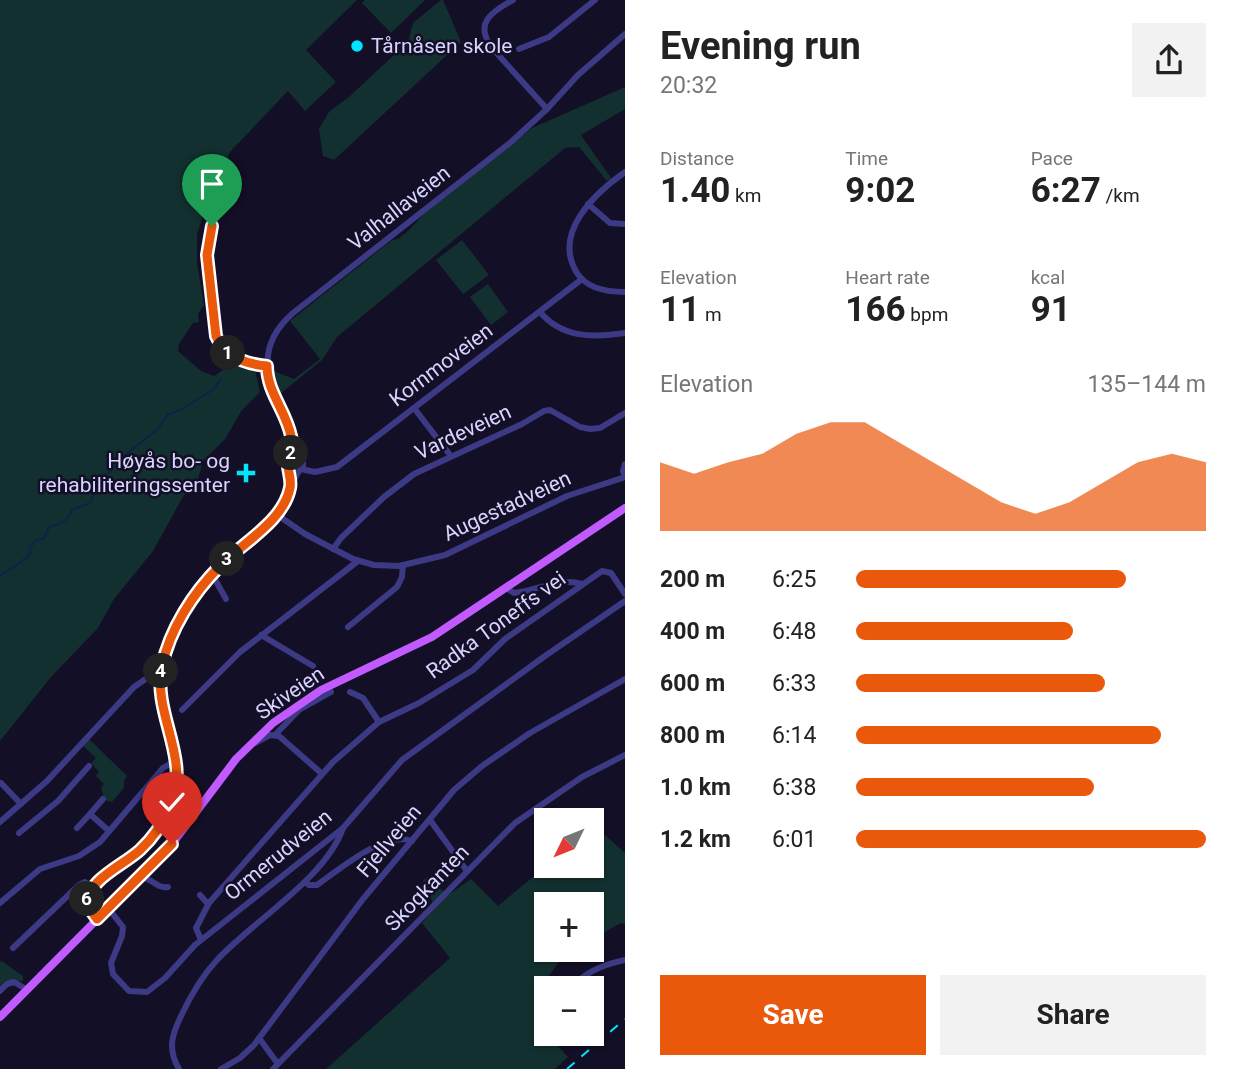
<!DOCTYPE html>
<meta charset="utf-8">
<style>
body{margin:0;font-family:Roboto,sans-serif;background:#f2f2f2;color:#222;height:100vh;display:flex;flex-direction:column;font-size:26px;white-space:nowrap}
*{box-sizing:border-box;margin:0}
p{font-size:23px;color:#767676}
.icon{flex:none;width:38px;height:38px;fill:none;stroke:currentColor;stroke-width:2;stroke-linecap:round;stroke-linejoin:round}
.map{position:relative;flex:1;overflow:hidden}
.details{display:flex;flex-direction:column;background:#fff;width:616px}
.details>*{flex:none}
.needle{width:46px;rotate:227deg}
.tools{position:absolute;left:534px;top:808px;display:grid;gap:14px}
.tools a{display:grid;place-items:center;width:70px;height:70px;border-radius:0px;background:#fff;box-shadow:0 2px 5px #0004;font-size:35px}
.pin{position:absolute;display:grid;place-items:center;width:60px;height:60px;color:#fff;margin:-72px -30px;border-radius:50% 50% 50% 0;rotate:-45deg;box-shadow:0 0 7px #0007}
.pin .icon{rotate:45deg}
.km{position:absolute;width:35px;height:35px;margin:-18px;border-radius:50%;background:#222;color:#fff;font-size:19px;line-height:35px;text-align:center}
.round{display:grid;place-items:center;flex:none;width:74px;height:74px;border-radius:0px;background:#f2f2f2}
.overview{display:flex;align-items:center;justify-content:space-between;height:119px;padding:0 35px}
h1{font-size:38px;font-weight:700;line-height:52px}
.figures{display:grid;grid-template-columns:repeat(3,1fr);gap:10px;height:119px;padding:7px 35px}
.figures div{display:grid;align-content:center}
.figures b{font-size:35px;font-weight:700}
.figures small{font-size:19px;font-weight:400}
.figures p{font-size:19px}
.chart{height:196px;padding:14px 35px}
.chart p{display:flex;justify-content:space-between}
.chart svg{width:100%;height:126px;margin-top:7px;fill:#ea580c;opacity:.7}
.primary-button{display:flex;gap:14px;margin-top:auto;padding:14px 35px}
.primary-button a{flex:1;height:80px;border-radius:0px;background:#ea580c;color:#fff;font-size:28px;font-weight:700;line-height:80px;text-align:center}
.primary-button a+a{background:#f2f2f2;color:#222}
ul{padding:0 35px;list-style:none;font-size:23px}
li{display:grid;grid-template-columns:112px 84px 1fr;align-items:center;height:52px}
li i{height:18px;border-radius:9px;background:#ea580c}
main{display:flex;flex:1;min-height:0}
.map>svg:first-child{display:block}
</style>
<main>
<div class="map">
<svg width="625" height="1069" viewBox="0 0 625 1069">
<rect width="100%" height="100%" fill="#130f26"/>
<g fill="#12302f">
<polygon points="0,0 357,0 306,50 336,82 305,111 288,91 230,152 209,194 197,235 197,263 204,305 198,314 199,322 193,323 179,344 178,351 201,371 214,376 233,363 255,370 260,392 242,410 225,439 203,461 197,483 184,495 153,551 114,599 98,628 51,677 0,741"/>
<polygon points="365,0 425,0 391,33 362,3"/>
<polygon points="441,0 443,0 461,42 334,160 323,156 319,129 329,112 349,97 408,42 413,23"/>
<polygon points="625,87 625,109 581,135 611,178 607,181 579,147 565,148 337,337 322,360 275,398 271,370 294,379 320,359 290,321 392,240 398,239 408,231 424,214 532,128"/>
<polygon points="462,240 489,275 463,294 436,260"/>
<polygon points="488,284 508,312 491,325 470,297"/>
<polygon points="89,739 127,776 124,781 124,788 112,802 105,800 101,788 104,784 96,776 99,772 91,763 96,758 82,745"/>
<polygon points="605,835 625,853 625,924 621,923 592,939 592,905 546,905 546,950 572,950 564,954 543,985 539,1025 568,1057 555,1069 326,1069 450,958 422,923 435,908 423,881 427,877 448,895 471,879 498,906 546,866 592,866 592,842"/>
<polygon points="2,961 23,976 23,981 6,981 0,987 0,962"/>
</g>
<g fill="none" stroke-linecap="round" stroke-linejoin="round">
<path stroke="#0c2248" stroke-width="2" d="M0,576C9,569 26,561 31,552L29,549L36,540L44,538L49,527C61,524 68,521 72,510L90,503C94,492 99,481 108,474C113,468 115,468 118,460L157,430L167,415L182,409L214,389L221,379"/>
<g stroke="#3d3a85" stroke-width="6">
<path d="M513,0C491,12 473,24 493,49L547,109"/>
<polyline points="519,49 549,37 595,0"/>
<path d="M625,172C595,193 552,233 577,273C587,289 607,292 625,292"/>
<path d="M226,201C216,214 209,230 207,246C205,262 213,335 222,348C232,360 251,365 267,366"/>
<polyline points="588,204 610,223 625,224"/>
<path d="M540,312C562,338 593,338 625,333"/>
<polyline points="414,408 450,455"/>
<polyline points="301,469 315,472 337,467 582,279"/>
<polyline points="625,477 623,471 625,464"/>
<polyline points="291,484 288,462 292,440"/>
<polyline points="276,514 305,534 353,559 374,565 399,566 445,555 567,496 625,477"/>
<polyline points="333,549 341,538 384,497 414,474 522,424 544,411 550,410 580,427 590,429 600,428 625,413"/>
<polyline points="212,574 226,599"/>
<path d="M506,588L514,593C538,591 557,577 582,584"/>
<polyline points="348,627 397,587 402,577 403,565"/>
<polyline points="261,635 313,666"/>
<polyline points="350,692 363,698 379,722"/>
<polyline points="182,710 240,652 358,561"/>
<polyline points="275,735 299,710 331,692"/>
<polyline points="255,743 270,735 279,736 321,773"/>
<polyline points="1,783 21,804"/>
<polyline points="90,814 103,799"/>
<polyline points="430,820 467,871"/>
<polyline points="0,822 47,781 134,687 150,676 161,677"/>
<polyline points="77,828 90,814 109,831"/>
<polyline points="19,833 58,801 89,766"/>
<path d="M140,877C151,877 156,889 168,887"/>
<path d="M305,882L309,885H317C340,869 384,831 412,841"/>
<polyline points="200,895 208,904"/>
<polyline points="0,903 40,869 79,856 100,842 163,768 177,760"/>
<polyline points="108,908 123,927 122,936 111,963 113,974 129,991 147,992 165,978 195,945 343,828 402,760 545,656 625,601"/>
<path d="M97,919L87,905L89,892C98,880 111,873 122,865C142,850 159,831 170,808C191,762 160,729 161,683C162,639 191,592 223,563C239,547 259,533 274,516C288,501 290,480 303,466V460C295,448 291,434 285,421C267,380 254,347 293,313L511,142L547,109L578,75L625,34"/>
<polyline points="201,940 196,928 209,903 333,762 379,722 419,703 473,670 505,639 602,571 611,573 625,594"/>
<polyline points="13,948 79,885 85,882 93,887"/>
<path d="M572,989C583,972 606,964 625,960"/>
<polyline points="0,991 7,984 14,982 26,989"/>
<polyline points="259,1038 278,1064"/>
<polyline points="551,1038 552,1034"/>
<path d="M179,1069C167,1049 172,1034 182,1014C191,995 203,975 217,960C253,921 326,878 343,828"/>
<polyline points="221,1069 240,1058 254,1045 363,899 454,790 482,766 530,733 625,679"/>
<polyline points="273,1069 515,823 582,777 625,755"/>
</g>
<polyline stroke="#c25bff" stroke-width="8" points="0,1017 172,844 236,759 273,723 321,690 432,637 625,508"/>
<polyline stroke="#00e5ff" stroke-width="2" stroke-dasharray="10 9" stroke-linecap="butt" points="567,1069 625,1019"/>
</g>
<g fill="none" stroke-linecap="round" stroke-linejoin="round">
<defs>
<path id="route" d="M172,844L97,919L87,905C86,880 124,865 140,850C153,838 163,823 170,807C192,758 152,715 162,666C170,629 193,593 220,566C242,543 283,522 290,488C292,479 287,470 288,462C289,453 294,445 291,436C286,411 267,392 267,366C245,364 225,357 216,336L207,255L212,226"/>
</defs>
<use href="#route" stroke="#fff" stroke-width="14"/>
<use href="#route" stroke="#ea580c" stroke-width="9"/>
</g>
<g fill="#00e5ff" stroke="#130f26" stroke-width="2.5">
<circle cx="357" cy="46" r="7"/>
<path d="M242.5 462.5h7v7h7v7h-7v7h-7v-7h-7v-7h7z"/>
</g>
<g text-anchor="middle" stroke-width="5" stroke-linejoin="round" paint-order="stroke">
<g font-size="21" fill="#d9d4ff" stroke="#130f26" text-anchor="start">
<text x="371" y="53">Tårnåsen skole</text>
<text x="230" y="468" text-anchor="end">Høyås bo- og<tspan x="230" dy="24">rehabiliteringssenter</tspan></text>
</g>
<g font-size="21" fill="#d9d4ff" stroke="#130f26">
<text transform="translate(399 208) rotate(-38)" y="7">Valhallaveien</text>
<text transform="translate(441 365) rotate(-37)" y="7">Kornmoveien</text>
<text transform="translate(463 432) rotate(-25)" y="7">Vardeveien</text>
<text transform="translate(507 506) rotate(-25)" y="7">Augestadveien</text>
<text transform="translate(496 625) rotate(-36)" y="7">Radka Toneffs vei</text>
<text transform="translate(290 693) rotate(-34)" y="7">Skiveien</text>
<text transform="translate(389 841) rotate(-50)" y="7">Fjellveien</text>
<text transform="translate(278 855) rotate(-39)" y="7">Ormerudveien</text>
<text transform="translate(427 888) rotate(-46)" y="7">Skogkanten</text>
</g>
</g>
</svg>
<div class="tools">
<a><svg class="needle" viewBox="-14 -14 28 28"><path d="M0-13l5 13h-10z" fill="#e53935"/><path d="M0 13l5-13h-10z" fill="#767676"/></svg></a>
<a>+</a>
<a>−</a>
</div>
<div class="pin" style="left:212px;top:226px;background:#1e9e55"><svg class="icon" aria-label="arrive" viewBox="0 0 24 24"><path d="M6 21V4h12l-3 4 3 4H6"/></svg></div>
<div class="pin" style="left:172px;top:844px;background:#d93025"><svg class="icon" aria-label="check" viewBox="0 0 24 24"><path d="M5 12l5 5 9-10"/></svg></div>
<b class="km" style="left:228px;top:353px">1</b>
<b class="km" style="left:291px;top:453px">2</b>
<b class="km" style="left:227px;top:559px">3</b>
<b class="km" style="left:161px;top:671px">4</b>
<b class="km" style="left:87px;top:899px">6</b>
</div>
<section class="details">
<div class="overview"><div><h1>Evening run</h1><p>20:32</p></div><a class="round"><svg class="icon" aria-label="share" viewBox="0 0 24 24"><path d="M12 15V3M7 8l5-5 5 5M5 13v7h14v-7"/></svg></a></div>
<div class="figures">
<div><p>Distance</p><b>1.40<small> km</small></b></div>
<div><p>Time</p><b>9:02</b></div>
<div><p>Pace</p><b>6:27<small> /km</small></b></div>
</div>
<div class="figures">
<div><p>Elevation</p><b>11<small> m</small></b></div>
<div><p>Heart rate</p><b>166<small> bpm</small></b></div>
<div><p>kcal</p><b>91</b></div>
</div>
<div class="chart"><p><span>Elevation</span>135–144 m</p>
<svg viewBox="0 0 160 44" preserveAspectRatio="none"><path d="M0 44V20L10 24L20 20L30 17L40 10L50 6L60 6L70 13L80 20L90 27L100 34L110 38L120 34L130 27L140 20L150 17L160 20V44z"/></svg>
</div>
<ul>
<li><b>200 m</b>6:25<i style="width:77%"></i></li>
<li><b>400 m</b>6:48<i style="width:62%"></i></li>
<li><b>600 m</b>6:33<i style="width:71%"></i></li>
<li><b>800 m</b>6:14<i style="width:87%"></i></li>
<li><b>1.0 km</b>6:38<i style="width:68%"></i></li>
<li><b>1.2 km</b>6:01<i style="width:100%"></i></li>
</ul>
<div class="primary-button"><a>Save</a><a>Share</a></div>
</section>
</main>
